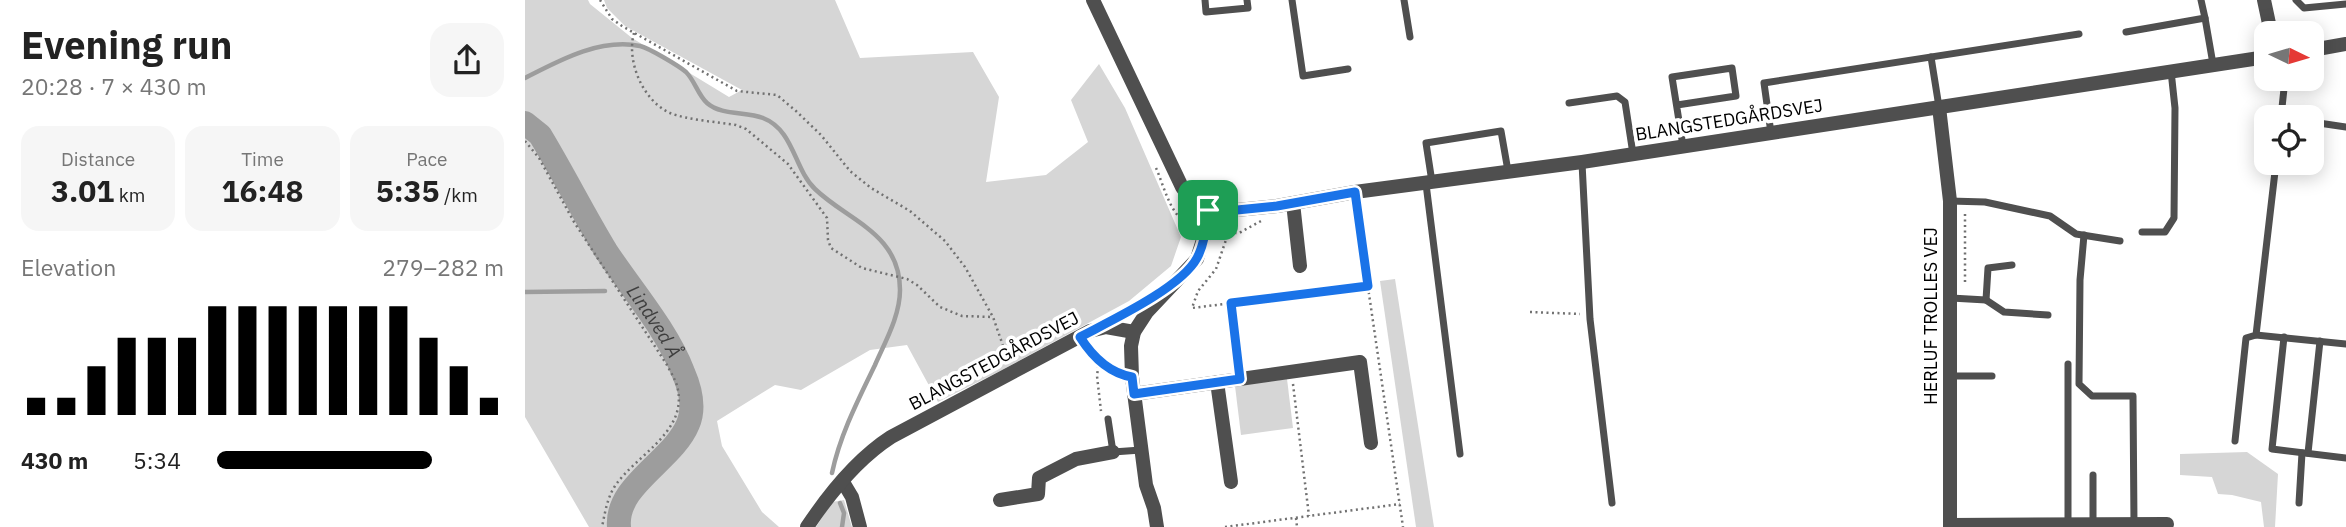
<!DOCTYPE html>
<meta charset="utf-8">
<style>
body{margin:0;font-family:"IBM Plex Sans",sans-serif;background:#f6f6f6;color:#222;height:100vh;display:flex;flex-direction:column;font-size:26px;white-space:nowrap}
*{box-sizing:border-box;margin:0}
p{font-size:23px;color:#767676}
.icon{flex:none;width:38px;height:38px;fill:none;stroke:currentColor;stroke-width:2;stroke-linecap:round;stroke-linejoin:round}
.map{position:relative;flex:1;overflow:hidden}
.side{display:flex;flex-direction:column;background:#fff;width:525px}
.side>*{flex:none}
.needle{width:46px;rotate:95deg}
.tools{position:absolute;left:1729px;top:21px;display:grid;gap:14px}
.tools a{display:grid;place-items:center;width:70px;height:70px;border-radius:14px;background:#fff;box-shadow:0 4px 18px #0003;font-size:35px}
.pin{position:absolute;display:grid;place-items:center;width:60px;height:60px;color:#fff;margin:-30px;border-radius:14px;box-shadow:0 4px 10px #0006}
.round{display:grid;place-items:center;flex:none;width:74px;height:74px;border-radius:21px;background:#f6f6f6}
.headline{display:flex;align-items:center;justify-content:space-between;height:119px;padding:0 21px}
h1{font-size:38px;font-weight:700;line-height:52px}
.stats{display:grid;grid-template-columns:repeat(3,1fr);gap:10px;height:119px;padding:7px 21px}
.stats div{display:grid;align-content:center;border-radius:18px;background:#f6f6f6;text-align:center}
.stats b{font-size:30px;font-weight:700}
.stats small{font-size:19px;font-weight:400}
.stats p{font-size:19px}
.chart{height:196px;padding:14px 21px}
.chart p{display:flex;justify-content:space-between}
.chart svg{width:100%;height:126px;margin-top:7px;stroke:#000;stroke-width:6}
ul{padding:0 21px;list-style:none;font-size:23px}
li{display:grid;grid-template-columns:112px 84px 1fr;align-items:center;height:52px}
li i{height:18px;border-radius:9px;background:#000}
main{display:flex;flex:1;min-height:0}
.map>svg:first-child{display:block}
</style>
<main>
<section class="side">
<div class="headline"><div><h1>Evening run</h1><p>20:28 · 7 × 430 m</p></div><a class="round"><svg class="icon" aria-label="share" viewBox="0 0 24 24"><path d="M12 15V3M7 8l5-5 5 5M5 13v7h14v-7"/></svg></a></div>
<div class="stats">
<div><p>Distance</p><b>3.01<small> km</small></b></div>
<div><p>Time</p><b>16:48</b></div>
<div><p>Pace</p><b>5:35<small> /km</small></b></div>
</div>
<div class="chart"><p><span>Elevation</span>279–282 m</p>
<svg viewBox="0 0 160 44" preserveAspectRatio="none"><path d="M5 44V38M15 44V38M25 44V27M35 44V17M45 44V17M55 44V17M65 44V6M75 44V6M85 44V6M95 44V6M105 44V6M115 44V6M125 44V6M135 44V17M145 44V27M155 44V38"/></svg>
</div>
<ul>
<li><b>430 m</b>5:34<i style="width:75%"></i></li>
</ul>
</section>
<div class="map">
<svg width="1821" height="527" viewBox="0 0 1821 527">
<rect width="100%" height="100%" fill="#fff"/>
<g fill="#d6d6d6">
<polygon points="0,0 63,0 65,4 107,38 204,97 217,90 100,26 82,8 79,0 310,0 335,58 448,52 474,97 461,182 521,175 563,142 546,100 574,64 600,108 656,237 646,266 604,301 475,371 413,402 382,345 345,350 276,390 250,385 192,421 197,446 237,512 254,527 64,527 0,417"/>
<polygon points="870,279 909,527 891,527 855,281"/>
<polygon points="762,379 768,428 716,435 710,386"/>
<polygon points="1722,452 1753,474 1750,527 1739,527 1736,502 1707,495 1693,494 1687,477 1655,475 1655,454"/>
<polygon points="319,500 327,527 291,527 307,502"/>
</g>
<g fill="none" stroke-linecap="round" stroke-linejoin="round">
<g stroke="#9d9d9d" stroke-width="4.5">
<path d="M0,78C35,60 75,38 115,46C124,48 154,66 161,72C170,81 173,95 182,103C197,116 221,111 238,118C269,130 269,169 290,189C323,221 375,233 375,290C375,316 360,342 350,365C333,400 315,435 307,473"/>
<polyline points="0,292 80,291"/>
<polyline points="315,503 319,513 317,527"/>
</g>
<path stroke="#9d9d9d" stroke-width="24" id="s1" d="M0,123L15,135C38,173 58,213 81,251C106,289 142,330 158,372C165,388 170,408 163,424C148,461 90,485 94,527"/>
<g stroke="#717171" stroke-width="2.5" stroke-dasharray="2 3.5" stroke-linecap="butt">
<polyline points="75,0 87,19 97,26 212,91 252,95 271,111 296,135 325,171 346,188 385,211 420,241 440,267 468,317 483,360"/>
<path d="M109,33C101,61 118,101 145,113C163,120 192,122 211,125L221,129L263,164L302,218L303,240L306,248L337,268L382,279L392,285L415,307L437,316L468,317"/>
<path d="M0,141L14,158L49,222L142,365C146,373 152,382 153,390C161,433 111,455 90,486C82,498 80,513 77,527"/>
<path d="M631,168C640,188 646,221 670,227"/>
<polyline points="831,205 878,527"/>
<polyline points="702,225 703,234 691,269 673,291 667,308 843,286"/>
<polyline points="693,232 714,233 736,221"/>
<polyline points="1440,282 1440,212"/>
<polyline points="706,303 713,366"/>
<polyline points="1005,312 1055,314"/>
<polyline points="562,349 574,360 572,376 576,411"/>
<polyline points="574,360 595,373"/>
<polyline points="768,384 784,516"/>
<polyline points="771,518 772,527"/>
<polyline points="700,527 875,504"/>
</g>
<g stroke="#4f4f4f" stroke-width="7">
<polyline points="680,0 681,12 723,8 722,0"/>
<polyline points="767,0 778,76 823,69"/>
<polyline points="879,0 885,37"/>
<polyline points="1771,0 1779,8 1821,4"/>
<polyline points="1680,18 1688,64"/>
<polyline points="1601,32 1680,18 1676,0"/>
<polyline points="1406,57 1414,107"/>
<polyline points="1044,103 1092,96 1100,102 1108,154"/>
<polyline points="1152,105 1211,96 1207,68 1147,77 1158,146"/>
<polyline points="1756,117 1760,79"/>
<polyline points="1787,122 1821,127"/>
<polyline points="1246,133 1239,83 1554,34"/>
<polyline points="1057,163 1065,319 1087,503"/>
<polyline points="907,182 901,143 976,131 983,171"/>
<polyline points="901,184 935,454"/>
<polyline points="1425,201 1460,202 1525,216 1551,234 1595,241"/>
<polyline points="1617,232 1640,232 1649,218 1650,108 1646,71"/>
<polyline points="1559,235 1555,280 1554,384 1567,396 1608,396 1609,524"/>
<polyline points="1426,298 1461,300 1479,312 1523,315"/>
<polyline points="1461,300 1463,268 1487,265"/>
<polyline points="578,325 637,289"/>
<polyline points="1731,335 1821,344"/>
<polyline points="1759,337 1747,449 1821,458"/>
<polyline points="1426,376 1467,376"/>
<polyline points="583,419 588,452 616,450"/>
<polyline points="1710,441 1721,338 1731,335 1751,163"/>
<polyline points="1783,453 1795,341"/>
<polyline points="1774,503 1777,453"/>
<polyline points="1543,523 1543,364"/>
<polyline points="1568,523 1568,475"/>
</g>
<g stroke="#4f4f4f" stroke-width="14">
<polyline points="1739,0 1746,33"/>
<polyline points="1414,107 1425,201 1425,527"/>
<polyline points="768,203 775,266"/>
<polyline points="692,382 706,482"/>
<polyline points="609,394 835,362 846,443"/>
<polyline points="318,482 327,497 335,527"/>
<polyline points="475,500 513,494 514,478 551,459 588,452"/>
<polyline points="1425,525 1642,524"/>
<path d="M282,527C304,494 332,459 366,437L565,331L581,327L609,332"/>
<polyline points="632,527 629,508 621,485 607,377 606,346 609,332 622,312 672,259 681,230 683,210"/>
</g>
<g stroke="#4f4f4f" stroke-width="14">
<polyline points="568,0 657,187 666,200 683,210 692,212 752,206 830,192 1057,162 1741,57"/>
<polyline points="1787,50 1821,44"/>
</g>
</g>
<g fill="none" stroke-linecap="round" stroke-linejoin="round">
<defs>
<path id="route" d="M830,192L843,286L706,303L715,379L609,394L607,377C584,373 567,356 555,337C585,321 656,288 672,258C680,243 681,226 683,210L692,212L752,206Z"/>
</defs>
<use href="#route" stroke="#fff" stroke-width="14"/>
<use href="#route" stroke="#1a73e8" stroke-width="9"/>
</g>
<g text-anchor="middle" stroke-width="7" stroke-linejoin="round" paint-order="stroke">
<g font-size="18" fill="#000" stroke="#fff">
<text transform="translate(1204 120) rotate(-9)" y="6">BLANGSTEDGÅRDSVEJ</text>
<text transform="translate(1406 316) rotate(-90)" y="6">HERLUF TROLLES VEJ</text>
<text transform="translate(469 361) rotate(-28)" y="6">BLANGSTEDGÅRDSVEJ</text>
</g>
<g font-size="19" font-style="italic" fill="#3e3e3e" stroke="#fff">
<text dy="7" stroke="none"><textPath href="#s1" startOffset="238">Lindved Å</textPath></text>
</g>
</g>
</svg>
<div class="tools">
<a><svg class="needle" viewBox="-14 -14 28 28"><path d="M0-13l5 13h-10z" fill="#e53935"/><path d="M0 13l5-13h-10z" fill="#767676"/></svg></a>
<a><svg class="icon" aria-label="locate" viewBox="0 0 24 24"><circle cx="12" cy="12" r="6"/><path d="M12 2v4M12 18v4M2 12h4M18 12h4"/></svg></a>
</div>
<div class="pin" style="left:683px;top:210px;background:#1e9e55"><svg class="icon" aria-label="arrive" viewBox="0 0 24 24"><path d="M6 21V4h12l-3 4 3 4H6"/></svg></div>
</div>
</main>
